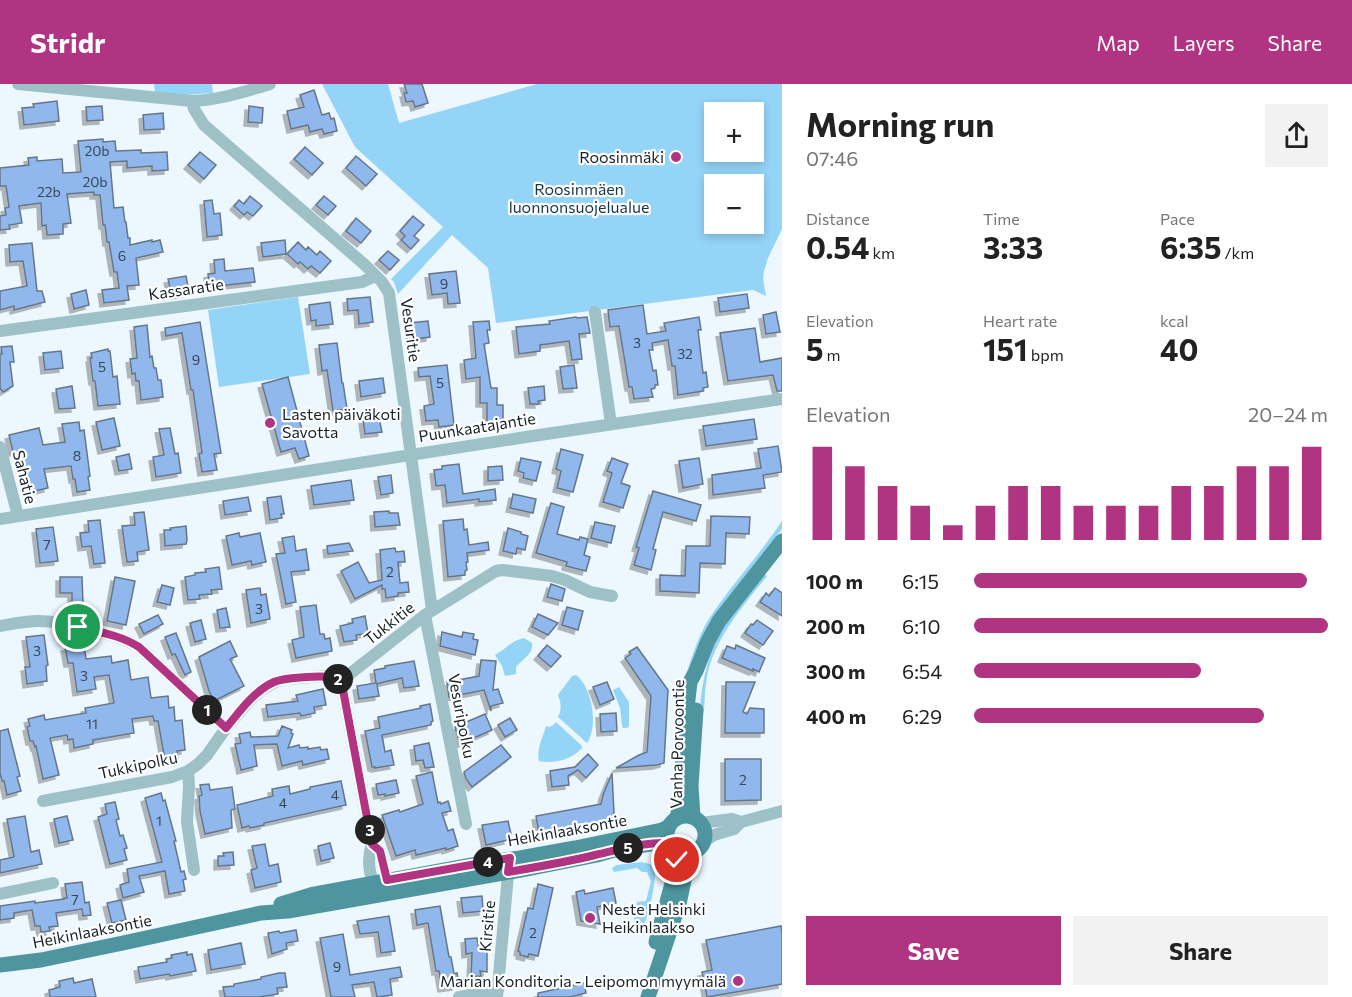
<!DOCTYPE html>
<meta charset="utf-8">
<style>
body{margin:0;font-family:Commissioner,sans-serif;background:#f2f2f2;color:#222;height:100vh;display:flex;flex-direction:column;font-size:22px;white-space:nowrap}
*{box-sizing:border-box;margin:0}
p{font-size:20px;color:#767676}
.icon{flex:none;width:33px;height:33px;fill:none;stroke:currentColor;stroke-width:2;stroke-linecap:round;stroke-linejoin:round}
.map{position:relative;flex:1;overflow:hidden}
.side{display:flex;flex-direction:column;background:#fff;width:570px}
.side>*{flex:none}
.controls{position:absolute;left:704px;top:18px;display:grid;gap:12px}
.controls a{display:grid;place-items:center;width:60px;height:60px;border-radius:0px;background:#fff;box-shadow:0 3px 9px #0003;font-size:30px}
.pin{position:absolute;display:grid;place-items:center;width:51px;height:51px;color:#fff;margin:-26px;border:3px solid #fff;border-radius:50%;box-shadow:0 2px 6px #0007}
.km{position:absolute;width:30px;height:30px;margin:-15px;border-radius:50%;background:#222;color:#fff;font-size:16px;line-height:30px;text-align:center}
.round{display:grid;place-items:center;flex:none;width:63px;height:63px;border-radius:0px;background:#f2f2f2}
.head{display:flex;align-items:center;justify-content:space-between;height:102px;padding:0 24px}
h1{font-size:33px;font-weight:700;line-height:45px}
.stats{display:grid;grid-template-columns:repeat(3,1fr);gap:9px;height:102px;padding:6px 24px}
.stats div{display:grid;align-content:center}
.stats b{font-size:30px;font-weight:700}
.stats small{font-size:16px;font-weight:400}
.stats p{font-size:16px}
.chart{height:168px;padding:12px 24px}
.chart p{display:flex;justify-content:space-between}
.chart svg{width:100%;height:108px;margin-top:6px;stroke:#b13483;stroke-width:6}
.cta{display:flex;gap:12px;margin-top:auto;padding:12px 24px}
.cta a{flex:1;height:69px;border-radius:0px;background:#b13483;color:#fff;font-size:24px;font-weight:700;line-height:69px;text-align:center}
.cta a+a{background:#f2f2f2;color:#222}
ul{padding:0 24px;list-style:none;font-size:20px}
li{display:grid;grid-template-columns:96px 72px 1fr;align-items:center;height:45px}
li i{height:15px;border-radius:8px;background:#b13483}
header{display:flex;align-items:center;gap:36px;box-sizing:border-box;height:84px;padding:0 30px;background:#b13483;color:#fff}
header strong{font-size:28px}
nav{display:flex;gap:33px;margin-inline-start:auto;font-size:21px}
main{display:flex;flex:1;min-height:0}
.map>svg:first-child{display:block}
</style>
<header>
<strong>Stridr</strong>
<nav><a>Map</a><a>Layers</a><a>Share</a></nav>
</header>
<main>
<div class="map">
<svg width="782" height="913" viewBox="0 0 782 913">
<defs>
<filter id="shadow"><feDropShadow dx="-4" dy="4" stdDeviation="0" flood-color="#0004"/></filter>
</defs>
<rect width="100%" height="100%" fill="#ecf7fe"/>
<g fill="#94d4f6" fill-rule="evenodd">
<polygon points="154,0 212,0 213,9 183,11 155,8"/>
<path d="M322,0H388L399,39L537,0H782V145L768,174L764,187L763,195L766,212L753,206L496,239L488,184L452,151L398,210L394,198L391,195L443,143L355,63ZM714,28H753V68H714ZM714,100H753V140H714Z"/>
<polygon points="298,213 310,290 219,303 208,226"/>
<path d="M782,437V445L719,527L685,594C691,575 697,556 707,538C729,503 759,472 782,437Z"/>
<path d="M764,490L767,492C744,521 719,549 709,584C705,598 705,613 704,627L702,628L700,627C701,595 710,566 726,538C736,521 751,506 764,490Z"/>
<path d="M524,554L532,559C534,570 522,575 516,583V590L505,592L502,582L495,571C506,565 512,556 524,554Z"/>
<path d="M576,591C592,603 599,643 587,659L558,633C562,626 561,618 558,611L572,592Z"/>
<polygon points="619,603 629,618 629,642 627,644 623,644 622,641 620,624 613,606"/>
<path d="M556,638L582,662V664C571,676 555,680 539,677C536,666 543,653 546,642L549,643L552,642Z"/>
<path d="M641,778C645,779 651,779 654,783C659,791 646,840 641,849L636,847L633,830H635L637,818L646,817L651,797L647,788H642L637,784L614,788L612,784L617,781Z"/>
</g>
<g fill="#90b8ec" stroke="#65768b" stroke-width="1.5" filter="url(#shadow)">
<polygon points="404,0 422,0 428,19 415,23 413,17 406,18 404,9 407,9"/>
<polygon points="314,6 322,31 329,29 331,35 334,34 337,47 324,50 322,45 310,48 308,41 291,45 287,27 304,23 300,11"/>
<polygon points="57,17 59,37 24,41 22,24 34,23 33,20"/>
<polygon points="102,22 103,36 87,37 86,23"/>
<polygon points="249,22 263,24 262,39 248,38"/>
<polygon points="163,29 164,45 144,46 143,31"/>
<polygon points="103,55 103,58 115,57 116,67 141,66 141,69 167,68 168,86 152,87 152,82 127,84 127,77 110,78 114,124 123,123 125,138 126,138 128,154 130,154 130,161 152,156 152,158 160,156 163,168 136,174 139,201 127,202 129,216 104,219 102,206 119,204 117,188 114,188 109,158 107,158 105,141 103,141 100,111 94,111 94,108 67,110 71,139 63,140 63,150 47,151 46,141 42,142 41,119 19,122 22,139 9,141 10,145 0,146 0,132 6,131 5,124 9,123 6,102 0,102 0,84 29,81 28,74 37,73 37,77 62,75 63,89 81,88 78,57"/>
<polygon points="305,63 323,79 312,91 294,75"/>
<polygon points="200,68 216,81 204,95 188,81"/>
<polygon points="356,72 377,90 366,102 346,84"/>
<polygon points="250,112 262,122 253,132 247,128 244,131 234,122 239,116 244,120"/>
<polygon points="324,112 336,122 328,131 316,121"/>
<polygon points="212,116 214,130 220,129 222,151 207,153 204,117"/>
<polygon points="413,132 424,141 414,152 419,156 411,165 401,156 405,152 400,147"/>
<polygon points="356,134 371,147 361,159 346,147"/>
<polygon points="285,156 286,170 263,173 261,159"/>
<polygon points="298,158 306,166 308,163 317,171 320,167 331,177 320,189 311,182 308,185 300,178 298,180 287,170"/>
<polygon points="32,159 37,207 42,207 45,218 14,226 14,222 0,226 0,207 27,202 23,177 10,178 9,161"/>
<polygon points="388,167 399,176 390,186 379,176"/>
<polygon points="224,175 225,187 253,184 255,198 209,203 208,190 215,189 214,176"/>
<polygon points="456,187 460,219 448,220 447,209 432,211 429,190"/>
<polygon points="186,192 189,208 176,211 174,204 170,204 168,195"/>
<polygon points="86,206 89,221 74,225 71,210"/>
<polygon points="747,210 749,224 720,228 718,214"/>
<polygon points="370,213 373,238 359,240 358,226 348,227 347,215"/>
<polygon points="330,218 333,240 316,242 316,236 311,237 309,221"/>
<polygon points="643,221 647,250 666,247 664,239 699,233 701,246 698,246 703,289 706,288 708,303 703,304 703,307 678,311 675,282 672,282 668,256 652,259 653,266 649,266 653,287 656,286 658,301 655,301 655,304 651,305 653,313 634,315 632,303 629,303 619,242 610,243 608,226"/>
<polygon points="776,228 780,248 766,250 763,231"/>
<polygon points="576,233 577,234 587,233 590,249 579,250 582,275 572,276 569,257 540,261 540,267 519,270 516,243 550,240 549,237"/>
<polygon points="428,237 430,253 410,256 409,239"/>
<polygon points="489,237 490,246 487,246 489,259 484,260 491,304 497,304 497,321 503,321 503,339 487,339 487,319 480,319 480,293 466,295 464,276 476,274 473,238"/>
<polygon points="200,238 221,369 214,370 217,386 202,388 199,370 202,369 193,306 191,306 182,249 166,252 165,244"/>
<polygon points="147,241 150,273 152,272 154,284 156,284 158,296 161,296 163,313 141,316 139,297 136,297 135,289 132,290 130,275 137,274 134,243"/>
<polygon points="755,244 760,278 782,274 782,307 777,307 773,291 728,297 720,249"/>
<polygon points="337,259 342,299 343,299 347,325 333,327 327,286 322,287 319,261"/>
<polygon points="12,262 14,278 10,278 13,302 3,308 0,304 0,270 2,270 1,263"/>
<polygon points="108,265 108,267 110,267 113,293 117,292 120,320 98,322 95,297 93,297 90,274 92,274 91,269"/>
<polygon points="61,267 63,284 45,286 43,269"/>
<polygon points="447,281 454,341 439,343 438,336 426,337 424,322 434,320 430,292 419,293 418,284"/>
<polygon points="574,281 577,304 563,305 560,283"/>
<polygon points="288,293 309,372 299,375 295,364 281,368 262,300"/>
<polygon points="383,294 385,309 361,313 359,297"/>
<polygon points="72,302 75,324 59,325 56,305"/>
<polygon points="544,302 545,316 538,317 539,320 530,320 528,304"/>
<polygon points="114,334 120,362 102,366 96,338"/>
<polygon points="379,334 382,348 365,350 363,336"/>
<polygon points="754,335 757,355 706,362 703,342"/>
<polygon points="79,338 80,347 84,346 90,392 88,393 90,406 77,408 75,395 73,395 71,382 44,385 48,404 31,408 30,401 26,402 19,367 13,368 9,351 39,344 43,361 65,358 62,340"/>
<polygon points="170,344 175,370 178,369 181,389 156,393 153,373 164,371 159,345"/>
<polygon points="778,362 782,388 763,391 765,404 713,411 712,391 761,384 758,365"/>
<polygon points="561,365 583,371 573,408 557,404 561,387 556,385"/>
<polygon points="129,370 132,385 119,387 116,373"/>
<polygon points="521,374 541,378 536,397 523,394 524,389 518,387"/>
<polygon points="612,374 628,380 621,399 630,402 623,424 603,418 612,389 607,387"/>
<polygon points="699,374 703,400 683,404 679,377"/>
<polygon points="459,380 463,410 495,405 496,416 479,418 479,415 447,419 445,401 436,402 434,386 442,385 442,382"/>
<polygon points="502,382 503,396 488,397 488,383"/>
<polygon points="391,391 393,409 381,411 378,393"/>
<polygon points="351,396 354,416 314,421 311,402"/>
<polygon points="653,407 701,421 696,437 663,428 653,465 656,466 651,486 634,481 639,464 636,463"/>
<polygon points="513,410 536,415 533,429 510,424"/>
<polygon points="281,412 284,430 281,430 282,434 270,436 267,414"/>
<polygon points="248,413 251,427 225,431 223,417"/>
<polygon points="551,419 564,423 557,450 579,456 580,453 588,455 584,471 590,473 586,487 566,482 567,478 536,469"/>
<polygon points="389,427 389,429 398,429 400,441 375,443 374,428"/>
<polygon points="144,428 149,466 137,468 138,477 127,478 122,442 135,441 134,429"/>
<polygon points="711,432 750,433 749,450 726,449 725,480 700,479 699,509 660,507 660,491 685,492 686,462 710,462"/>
<polygon points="463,435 464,446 467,445 469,461 488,458 489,466 467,469 468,478 466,478 467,486 465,487 465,491 448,493 443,437"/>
<polygon points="100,436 105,479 94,480 91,462 82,463 80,449 89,448 88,437"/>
<polygon points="595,438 615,442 611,459 591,454"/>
<polygon points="186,442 187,456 186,460 165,462 164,446 171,446 170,444"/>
<polygon points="53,443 58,477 40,479 36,445"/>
<polygon points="508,444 521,448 521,450 528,452 525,466 517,464 516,470 503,467"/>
<polygon points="239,449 240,453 260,449 266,478 252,481 251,477 232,481 226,452"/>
<polygon points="294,452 296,467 306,465 309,486 291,488 296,518 286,520 276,470 285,469 282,454"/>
<polygon points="349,459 353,467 328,470 327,462"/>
<polygon points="395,464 396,468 404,467 405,478 398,478 400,499 408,498 409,508 398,509 398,512 386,514 385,505 382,505 382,501 355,515 341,487 358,478 369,499 382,496 380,466"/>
<polygon points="219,483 222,505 211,506 212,510 199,511 200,515 188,516 185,493 195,491 195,489 206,488 205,485"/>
<polygon points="60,493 82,493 83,519 72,519 72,509 60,509"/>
<polygon points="115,493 135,497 126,541 107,537"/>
<polygon points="551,500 565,505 562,517 547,513"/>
<polygon points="162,501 174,504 170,521 157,518"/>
<polygon points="260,504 261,511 266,510 270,535 251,539 246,506"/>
<polygon points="775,504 782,509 782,532 760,518 766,509 769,512"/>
<polygon points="316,521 320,550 324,550 325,555 330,554 332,567 296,574 292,556 304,553 300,523"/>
<polygon points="567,523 583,527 578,546 562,541"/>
<polygon points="226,524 230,543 220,544 217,526"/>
<polygon points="538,530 558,539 548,551 532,543"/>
<polygon points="158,531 163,540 144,550 139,540"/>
<polygon points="365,532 368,549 356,551 357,556 344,558 340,542 353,539 352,535"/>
<polygon points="201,536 206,555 195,558 190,539"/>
<polygon points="757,536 773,547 763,561 745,549 751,540 753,541"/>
<polygon points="442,548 462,553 463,548 474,550 473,555 478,556 475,571 440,562"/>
<polygon points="176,549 191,588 185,591 175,570 172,571 165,553"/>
<polygon points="44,551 48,581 46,582 47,597 27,600 25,583 30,583 26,553"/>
<polygon points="230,557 237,572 230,575 244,602 214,617 209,607 199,573"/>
<polygon points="84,560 86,575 111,572 112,579 128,576 131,596 148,593 151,614 168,612 169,624 174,623 175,637 182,636 185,666 177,667 178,675 165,677 158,637 154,637 153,632 132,635 134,649 93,656 93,660 74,664 73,655 68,656 67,651 50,654 59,691 43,695 36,662 35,663 33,657 30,657 27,643 30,642 28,635 44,631 45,636 86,629 85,624 114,619 109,591 94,593 96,605 77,608 73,579 68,579 65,563"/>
<polygon points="547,561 561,572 551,583 538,572"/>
<polygon points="736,561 765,574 759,588 753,585 753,587 722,574 727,562 735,565"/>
<polygon points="637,563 668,606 664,679 657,681 616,684 639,671 647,668 651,612 625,574 631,570 629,568"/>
<polygon points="481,576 496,577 493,606 498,605 503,619 491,622 491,627 484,606 449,613 447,598 479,592"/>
<polygon points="414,577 419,602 404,604 402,594 384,598 377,600 379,612 359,615 357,602 376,599 374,586 385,584 385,582"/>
<polygon points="607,598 614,615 600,621 593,603"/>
<polygon points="726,598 755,598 743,628 747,630 750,624 764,625 764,649 725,649"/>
<polygon points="323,605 326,621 314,623 315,629 301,632 300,629 268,633 266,621 298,617 296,611"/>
<polygon points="430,620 433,637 431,638 431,641 382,651 385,668 391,666 394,681 375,684 375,683 372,683 365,647 380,644 378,633 421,624 420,622"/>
<polygon points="616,629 617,647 601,648 600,630"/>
<polygon points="485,630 492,646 460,660 455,643"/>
<polygon points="510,634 517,646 505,653 498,641"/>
<polygon points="282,642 292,646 291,649 293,650 288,664 299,661 300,664 308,663 308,665 320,663 321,666 327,665 329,675 303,681 302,677 282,682 277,660 254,661 257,682 241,686 235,660 241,659 239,650 250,648 251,653 278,652"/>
<polygon points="8,645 20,692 17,693 21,707 7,711 4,697 2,697 0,689 0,647"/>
<polygon points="429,659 434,683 425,684 423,676 416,677 414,662"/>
<polygon points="501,661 511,673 472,703 466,695 464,688"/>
<polygon points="588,670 598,681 586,694 578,686 568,692 569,701 552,703 550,687 575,683"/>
<polygon points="725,675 761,675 761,716 725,717"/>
<polygon points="432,688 438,719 440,718 441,720 448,717 451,727 442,729 448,747 453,745 458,762 446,766 446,764 416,771 415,766 396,772 382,731 399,726 400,728 423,720 416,692"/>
<polygon points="612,689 614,729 613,736 606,737 539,749 536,732 601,720 603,711"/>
<polygon points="396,696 399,709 385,712 385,710 378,711 376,700"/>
<polygon points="341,697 346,721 264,739 264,741 250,744 249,742 242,744 237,721 273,712 272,705 289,702 290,710 310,705 310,703"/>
<polygon points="209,700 210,706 232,703 235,725 231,726 232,744 205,750 200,727 199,712 202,711 200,701"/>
<polygon points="161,709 163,717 165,716 176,757 174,757 181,788 184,787 186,795 183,796 185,807 169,810 165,787 139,792 144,808 123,814 120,801 129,798 127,785 162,778 145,714"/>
<polygon points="115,718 119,735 116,736 120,752 123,751 127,764 124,765 127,776 110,780 98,733 107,730 105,720"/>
<polygon points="25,732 31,768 39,766 42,780 0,789 0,776 14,773 7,735"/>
<polygon points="67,732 73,756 59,759 54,735"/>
<polygon points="508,737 511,750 507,750 508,756 486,761 482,741"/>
<polygon points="330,759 334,774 321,777 318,762"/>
<polygon points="265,760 269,782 278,780 281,798 255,804 251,786 257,784 252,762"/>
<polygon points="233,768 234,781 218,782 218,772 224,772 223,769"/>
<polygon points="82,798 85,819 89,818 91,831 83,832 82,825 56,829 58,842 49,843 50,847 41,848 40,842 35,842 32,826 14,829 14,834 0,836 0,822 35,817 35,819 64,815 64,814 67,814 65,800"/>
<polygon points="538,800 553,804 538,872 529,870 528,873 520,871 520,868 518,867 528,824 533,825"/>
<polygon points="613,804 616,819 597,823 600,840 581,837 576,808 584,806 585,810"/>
<polygon points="482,812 483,827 463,829 461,814"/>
<polygon points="121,816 126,836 112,839 107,819"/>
<polygon points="440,822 449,873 451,873 454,890 457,889 459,900 456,900 456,902 442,904 439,887 436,887 428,839 417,841 415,826"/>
<polygon points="389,832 395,867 381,869 378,848 360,850 357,837"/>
<polygon points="781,842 782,849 782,900 707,913 702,888 712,886 706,856"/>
<polygon points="296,846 298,857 286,859 287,865 272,870 268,849 279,847 280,849"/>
<polygon points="343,850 350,891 400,883 402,893 390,895 392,911 377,913 374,898 352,901 355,913 331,913 320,854"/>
<polygon points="477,854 479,867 487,867 487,888 480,887 481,892 471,893 472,869 466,870 465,855"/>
<polygon points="241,859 245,880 211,886 208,866"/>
<polygon points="187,868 187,871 192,870 196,887 170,892 169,890 140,895 138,883 167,878 166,875 172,874 171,871"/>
<polygon points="279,889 285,889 287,903 277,904 278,910 259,913 225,913 223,903 234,902 234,900 261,895 261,893"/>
<polygon points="73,894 74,899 92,895 96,913 50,913 49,906 60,903 59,897"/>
<polygon points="584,899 586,909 570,913 538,913 538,909"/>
</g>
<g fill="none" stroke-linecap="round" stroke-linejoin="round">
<g stroke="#9ec1c8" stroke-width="12">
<path d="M18,0L192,17C219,16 244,8 270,0"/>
<polyline points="192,17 194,25 204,41 365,181 382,198 389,209 432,526"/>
<polyline points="595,228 611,340"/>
<polyline points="0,247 362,198 375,192"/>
<polyline points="0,363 18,432"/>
<polyline points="0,435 526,353 782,315"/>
<polyline points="425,531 466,740"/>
<path d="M0,542C12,540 25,537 38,537C63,537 118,550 139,563L226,644"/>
<polyline points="188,687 189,702 187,738 194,786"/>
<polyline points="43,717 172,693 188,687 198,680 207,671 226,644 249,617 261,606 275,598 286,595 325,592 344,597"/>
<polyline points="701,739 732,735 741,738 782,727"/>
<polyline points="704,757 714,751 734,745 741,738"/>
<polyline points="372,760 380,767 387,796 385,803"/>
<path d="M378,805C368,793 367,774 372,760L343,606L344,597L351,589L425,531L496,487L503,486L552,492L565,496L590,508L612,512"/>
<polyline points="0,810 53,799"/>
<polyline points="459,913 498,906"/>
<polyline points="497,913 509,780"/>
</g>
<g stroke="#4e95a0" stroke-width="15">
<circle cx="686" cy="751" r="19"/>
<polyline points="693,733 691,702 696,626"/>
<polyline points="677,734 681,715 684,651 690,598 696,587 708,557 719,537 782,457"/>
<polyline points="281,820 314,810 476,780 520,774 575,764 662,746 668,743"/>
<polyline points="656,858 676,785 677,776 676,768"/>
<polyline points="0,881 41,876 123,859 261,829 288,827 521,786 597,771 618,765 651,760 668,759"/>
<polyline points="648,913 679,820 686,787 692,769"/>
</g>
</g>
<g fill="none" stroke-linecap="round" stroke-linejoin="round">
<defs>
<path id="route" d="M78,543C99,548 120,551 139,563L226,644C240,627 254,607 274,598C284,594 296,594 307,593C322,592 330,592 344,597L343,606L372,760L380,767L387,796L510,774L508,788C537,783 567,778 595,771C619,766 643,758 668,759L676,768L677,776"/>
</defs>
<use href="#route" stroke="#fff" stroke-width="12"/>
<use href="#route" stroke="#b13483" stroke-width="8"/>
</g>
<g fill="#b13483" stroke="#fff" stroke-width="2">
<circle cx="676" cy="73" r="6"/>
<circle cx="270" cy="339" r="6"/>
<circle cx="590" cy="834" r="6"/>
<circle cx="738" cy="897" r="6"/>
</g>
<g text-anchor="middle" stroke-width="4.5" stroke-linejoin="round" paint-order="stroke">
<g font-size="14" fill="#354859">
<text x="97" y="72">20b</text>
<text x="95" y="103">20b</text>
<text x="49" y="113">22b</text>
<text x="122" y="177">6</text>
<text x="444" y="205">9</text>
<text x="637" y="264">3</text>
<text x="685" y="275">32</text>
<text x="196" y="281">9</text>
<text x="102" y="288">5</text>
<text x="440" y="304">5</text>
<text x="77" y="377">8</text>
<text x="47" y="466">7</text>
<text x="390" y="493">2</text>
<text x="259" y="530">3</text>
<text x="37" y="572">3</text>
<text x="84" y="597">3</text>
<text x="92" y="645">11</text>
<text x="743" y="701">2</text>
<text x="335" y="716">4</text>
<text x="283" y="724">4</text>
<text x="159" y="742">1</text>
<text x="75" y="821">7</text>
<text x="533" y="854">2</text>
<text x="337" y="888">9</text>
</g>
<g font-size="16" fill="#172228" stroke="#fff" text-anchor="end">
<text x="664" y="79">Roosinmäki</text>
<text x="282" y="336" text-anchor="start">Lasten päiväkoti<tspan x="282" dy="18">Savotta</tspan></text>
<text x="602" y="831" text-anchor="start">Neste Helsinki<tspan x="602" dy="18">Heikinlaakso</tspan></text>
<text x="726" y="903">Marian Konditoria - Leipomon myymälä</text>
</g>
<g font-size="16" fill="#173746" stroke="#fff">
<text x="579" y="111">Roosinmäen<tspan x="579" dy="18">luonnonsuojelualue</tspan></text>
</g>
<g font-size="16" fill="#172228" stroke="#fff">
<text transform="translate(186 205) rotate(-8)" y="6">Kassaratie</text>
<text transform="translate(411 246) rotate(82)" y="6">Vesuritie</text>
<text transform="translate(477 343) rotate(-9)" y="6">Puunkaatajantie</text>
<text transform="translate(25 393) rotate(76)" y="6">Sahatie</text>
<text transform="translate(389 539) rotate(-38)" y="6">Tukkitie</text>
<text transform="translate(462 632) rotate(79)" y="6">Vesuripolku</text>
<text transform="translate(677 660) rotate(-89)" y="6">Vanha Porvoontie</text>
<text transform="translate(138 681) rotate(-12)" y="6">Tukkipolku</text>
<text transform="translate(567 746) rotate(-10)" y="6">Heikinlaaksontie</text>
<text transform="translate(487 842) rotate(-85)" y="6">Kirsitie</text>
<text transform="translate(92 847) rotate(-11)" y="6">Heikinlaaksontie</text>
</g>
</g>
</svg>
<div class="controls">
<a>+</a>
<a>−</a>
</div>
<div class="pin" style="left:78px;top:543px;background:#1e9e55"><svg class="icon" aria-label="arrive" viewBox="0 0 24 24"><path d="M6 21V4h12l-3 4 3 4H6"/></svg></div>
<div class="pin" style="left:677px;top:776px;background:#d93025"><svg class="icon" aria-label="check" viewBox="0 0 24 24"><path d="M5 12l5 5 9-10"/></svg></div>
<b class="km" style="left:207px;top:626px">1</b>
<b class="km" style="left:338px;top:595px">2</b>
<b class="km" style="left:370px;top:746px">3</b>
<b class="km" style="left:488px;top:778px">4</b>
<b class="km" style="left:628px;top:764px">5</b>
</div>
<section class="side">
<div class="head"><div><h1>Morning run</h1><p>07:46</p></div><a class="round"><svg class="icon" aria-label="share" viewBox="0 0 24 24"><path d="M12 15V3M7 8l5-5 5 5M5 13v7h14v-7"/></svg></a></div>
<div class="stats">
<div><p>Distance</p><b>0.54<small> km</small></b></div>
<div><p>Time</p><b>3:33</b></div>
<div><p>Pace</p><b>6:35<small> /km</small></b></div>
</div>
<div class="stats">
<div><p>Elevation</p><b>5<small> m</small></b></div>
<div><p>Heart rate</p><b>151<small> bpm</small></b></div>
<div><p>kcal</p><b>40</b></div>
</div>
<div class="chart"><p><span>Elevation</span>20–24 m</p>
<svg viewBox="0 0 160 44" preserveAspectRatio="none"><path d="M5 44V6M15 44V14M25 44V22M35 44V30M45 44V38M55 44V30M65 44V22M75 44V22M85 44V30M95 44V30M105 44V30M115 44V22M125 44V22M135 44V14M145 44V14M155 44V6"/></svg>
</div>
<ul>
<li><b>100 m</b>6:15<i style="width:94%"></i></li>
<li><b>200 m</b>6:10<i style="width:100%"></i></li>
<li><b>300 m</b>6:54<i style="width:64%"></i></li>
<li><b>400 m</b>6:29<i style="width:82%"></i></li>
</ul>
<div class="cta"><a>Save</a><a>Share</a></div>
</section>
</main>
